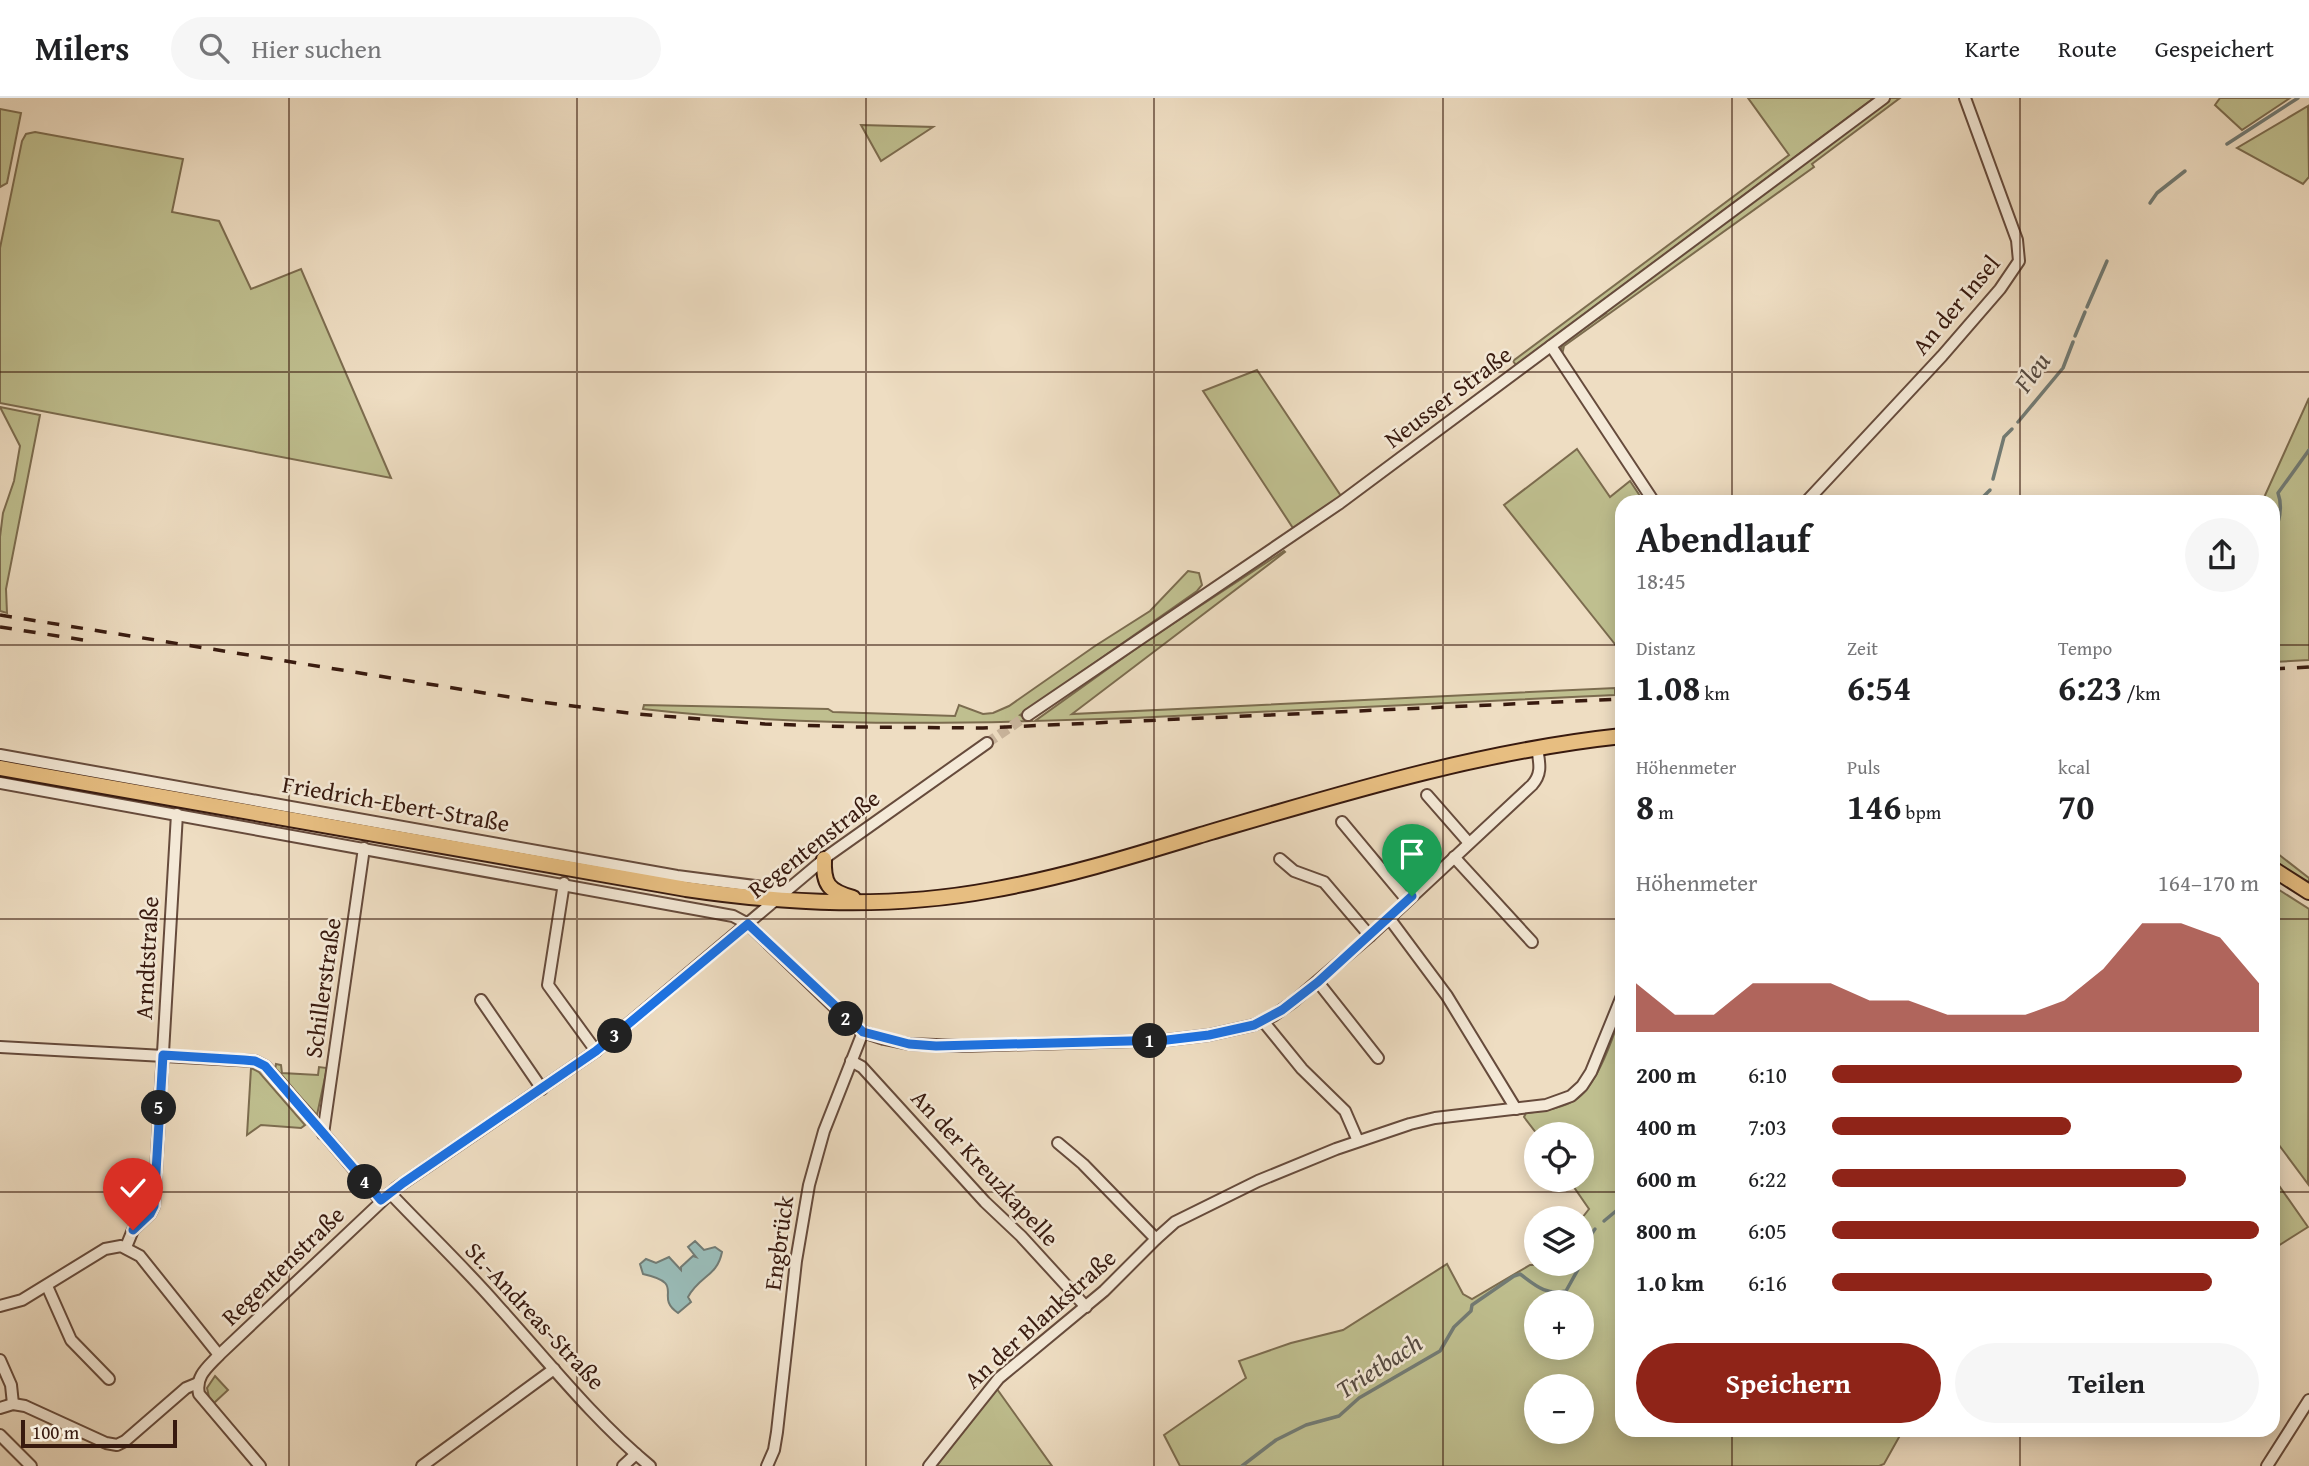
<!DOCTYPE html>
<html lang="de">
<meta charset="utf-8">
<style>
body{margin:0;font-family:"Gentium Book Plus",serif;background:#f6f6f6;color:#202124;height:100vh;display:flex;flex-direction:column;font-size:26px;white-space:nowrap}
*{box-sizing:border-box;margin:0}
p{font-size:23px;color:#757577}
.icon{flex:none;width:38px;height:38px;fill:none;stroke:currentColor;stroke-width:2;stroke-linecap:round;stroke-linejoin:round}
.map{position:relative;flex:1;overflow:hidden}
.details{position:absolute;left:1615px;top:397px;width:665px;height:942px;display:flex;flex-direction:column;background:#fff;border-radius:21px;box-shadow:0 4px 18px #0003}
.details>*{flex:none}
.fabs{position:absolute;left:1524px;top:1024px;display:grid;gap:14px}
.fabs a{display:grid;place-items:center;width:70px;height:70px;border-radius:50%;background:#fff;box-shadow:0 4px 18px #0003;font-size:35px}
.scale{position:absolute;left:21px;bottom:18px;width:156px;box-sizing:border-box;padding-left:7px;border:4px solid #381a0f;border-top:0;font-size:19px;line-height:24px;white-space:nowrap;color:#381a0f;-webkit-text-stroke:5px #f4e9d7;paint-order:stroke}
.pin{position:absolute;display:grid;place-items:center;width:60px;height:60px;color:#fff;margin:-72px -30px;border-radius:50% 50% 50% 0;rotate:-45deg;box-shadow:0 0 7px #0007}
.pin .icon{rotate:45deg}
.km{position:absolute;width:35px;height:35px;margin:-18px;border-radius:50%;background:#222;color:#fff;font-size:19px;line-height:35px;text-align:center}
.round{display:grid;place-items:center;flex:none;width:74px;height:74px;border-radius:37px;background:#f6f6f6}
.overview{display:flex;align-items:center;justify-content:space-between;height:119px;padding:0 21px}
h1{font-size:38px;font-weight:700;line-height:52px}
.metrics{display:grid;grid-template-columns:repeat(3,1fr);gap:10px;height:119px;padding:7px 21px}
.metrics div{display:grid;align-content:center}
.metrics b{font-size:35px;font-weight:700}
.metrics small{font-size:19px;font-weight:400}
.metrics p{font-size:19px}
.chart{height:196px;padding:14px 21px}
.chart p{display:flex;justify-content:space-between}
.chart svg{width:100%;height:126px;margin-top:7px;fill:#8f2418;opacity:.7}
.button{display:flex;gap:14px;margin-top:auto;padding:14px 21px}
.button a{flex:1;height:80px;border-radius:42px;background:#8f2418;color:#fff;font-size:28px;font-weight:700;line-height:80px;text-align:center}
.button a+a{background:#f6f6f6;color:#202124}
ul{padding:0 21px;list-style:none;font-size:23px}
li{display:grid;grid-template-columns:112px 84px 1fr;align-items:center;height:52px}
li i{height:18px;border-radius:9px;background:#8f2418}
header{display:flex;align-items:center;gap:42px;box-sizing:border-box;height:98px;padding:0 35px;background:#fff;border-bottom:2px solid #e0e0e0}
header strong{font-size:33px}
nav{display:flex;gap:38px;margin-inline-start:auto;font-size:24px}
.search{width:490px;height:63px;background:#f6f6f6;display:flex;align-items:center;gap:18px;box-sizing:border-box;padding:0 24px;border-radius:38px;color:#757577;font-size:26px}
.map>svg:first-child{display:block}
</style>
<header>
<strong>Milers</strong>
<div class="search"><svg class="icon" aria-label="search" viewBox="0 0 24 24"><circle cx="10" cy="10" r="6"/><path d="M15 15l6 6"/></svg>Hier suchen</div>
<nav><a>Karte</a><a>Route</a><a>Gespeichert</a></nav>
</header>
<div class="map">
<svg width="2309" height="1368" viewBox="0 0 2309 1368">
<rect width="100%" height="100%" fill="#eeddc2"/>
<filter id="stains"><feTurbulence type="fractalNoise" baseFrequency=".00286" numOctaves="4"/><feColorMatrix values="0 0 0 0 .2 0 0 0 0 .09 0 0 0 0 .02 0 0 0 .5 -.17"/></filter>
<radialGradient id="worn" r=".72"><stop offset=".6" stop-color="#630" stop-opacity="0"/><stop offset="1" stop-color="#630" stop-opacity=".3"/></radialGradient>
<g fill="#bfbf8f" stroke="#7c6c4f" stroke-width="2" fill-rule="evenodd">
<polygon points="1748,0 1874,0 1516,267 1513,263 1789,57"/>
<polygon points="1891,0 1900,0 1812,66 1814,69 1564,248 1562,257 1560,255 1563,244 1597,218 1599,220 1606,215 1604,213"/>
<polygon points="2220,0 2290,0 2242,32 2215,7"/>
<polygon points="2308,8 2309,79 2303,86 2237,50"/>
<polygon points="0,11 21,15 7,85 0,89"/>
<polygon points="861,27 933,29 881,63"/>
<polygon points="35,34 183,61 172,114 219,123 251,191 301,171 391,380 0,305 0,150 22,43 26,36"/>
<polygon points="1257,272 1341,398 1293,430 1203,293"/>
<polygon points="2309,300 2309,562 2273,564 2273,404 2262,404"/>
<polygon points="0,309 40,317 6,491 7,515 0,513 0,439 3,415 14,383 20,348"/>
<polygon points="1577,351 1610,399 1630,383 1644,404 1622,404 1622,555 1504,407"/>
<polygon points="1284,453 1285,454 1072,616 1615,590 1615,597 1133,620 1035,623 1148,542"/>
<path d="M1188,473L1199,475L1202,487L1197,493L1020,617L1033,623C903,627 773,626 643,611L644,607L828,611L833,614L955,618L959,607L983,616L993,615L1009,608L1095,548L1150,513Z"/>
<polygon points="2273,752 2309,780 2309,788 2273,766"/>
<polygon points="2273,788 2309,811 2308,1086 2273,1039"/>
<path d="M1622,913V1332H1903L1884,1366L1879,1368H1180L1164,1337L1246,1280L1239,1263L1291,1245L1343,1232L1447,1166L1463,1196L1472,1201L1530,1167L1582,1166V1120L1589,1111L1569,1082H1582V1036H1537L1524,1019L1526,1015C1543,1013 1565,1010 1578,1000C1598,985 1614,937 1622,913ZM1536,1204H1582V1250H1536ZM1536,1288H1582V1334H1536Z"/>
<polygon points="276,966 281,967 282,975 318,977 319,969 327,970 317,1017 275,972"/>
<polygon points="251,970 259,974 305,1027 301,1030 261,1027 247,1037"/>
<polygon points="2273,1079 2308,1129 2278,1148 2273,1143"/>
<polygon points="215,1278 228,1292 214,1305 209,1299 207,1290"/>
<polygon points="997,1291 1052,1368 936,1368"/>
</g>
<path fill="#99bbb7" stroke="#727b74" stroke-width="2" d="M695,1143L704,1152L715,1149L722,1154C717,1179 700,1177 688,1199L691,1204L678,1215C653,1198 688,1186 643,1176L640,1166L646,1161L656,1165L669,1159L681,1172V1169L693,1158L696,1159L688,1149Z"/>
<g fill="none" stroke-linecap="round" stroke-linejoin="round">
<g stroke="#727b74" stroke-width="3.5">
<polyline points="2227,46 2298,0"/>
<polyline points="2150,105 2157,95 2185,73"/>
<polyline points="2087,209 2107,163"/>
<polyline points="2075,238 2085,214"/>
<polyline points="2018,324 2063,270 2073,244"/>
<polyline points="1993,381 2004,339 2012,331"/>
<polyline points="1978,404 1990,392"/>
<path d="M2273,438C2279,425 2283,409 2278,395L2309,352"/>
<polyline points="1604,1123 1622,1108"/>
<path d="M1582,1163C1588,1152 1587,1141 1595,1131"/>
<path d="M1242,1368L1276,1342L1306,1327L1339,1318L1359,1300L1440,1253L1454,1229L1471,1213L1472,1207L1514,1178L1520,1176C1535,1187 1546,1198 1566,1193L1581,1166"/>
</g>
<polyline stroke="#cab69e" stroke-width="10" stroke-dasharray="10 5" stroke-linecap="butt" points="987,645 1028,617"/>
<defs>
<g id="minor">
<polyline points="1551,248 1654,404"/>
<polyline points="1806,404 1942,258 2000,191 2019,163 2017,142 1965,0"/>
<polyline points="1028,617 1340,405 1884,0"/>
<polyline points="0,657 677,778 786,792"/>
<path d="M0,685L733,818L748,826L852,926L863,934L884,941L909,946L962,948L1167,942L1209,937L1254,927L1273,918L1293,904L1370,838L1532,687C1543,675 1539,664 1537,649"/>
<polyline points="1427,697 1469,745"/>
<polyline points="1342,724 1407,802"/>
<polyline points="1454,759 1532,844"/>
<polyline points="1280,761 1294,773 1324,784 1370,838"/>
<polyline points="564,785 548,887 596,953"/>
<polyline points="1389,820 1447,898 1516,1011"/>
<polyline points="1318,884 1378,960"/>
<polyline points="481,902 542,991"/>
<polyline points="1263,923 1302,971 1345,1013 1358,1043"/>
<polyline points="0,949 255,963 265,968 278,982 381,1103"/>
<polyline points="851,963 862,969 985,1104 1021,1138 1086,1209"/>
<polyline points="323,1036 364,750"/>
<polyline points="1058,1045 1083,1066 1156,1141"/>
<path d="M390,1095C426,1133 464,1169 498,1208C547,1262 594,1322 650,1368"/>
<polyline points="126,1149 133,1132 150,1116 154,1108 177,716"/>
<polyline points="47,1188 71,1242 109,1281"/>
<polyline points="0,1208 22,1202 105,1151 121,1148 140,1158 219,1257"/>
<polyline points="0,1262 11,1287 13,1306"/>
<polyline points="0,1310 13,1306 25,1308 106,1345 117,1347 125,1343 186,1290 198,1285"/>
<polyline points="0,1337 31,1368"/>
<path d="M260,1368L199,1296C195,1278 208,1269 219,1257L396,1090L596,953L829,757L987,645"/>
<polyline points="422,1368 554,1271"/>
<polyline points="623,1368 636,1356"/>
<polyline points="767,1368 774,1352 777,1334 796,1163 809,1087 824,1033 863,934"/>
<polyline points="929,1368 999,1280 1104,1193 1156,1141 1175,1124 1258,1083 1336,1051 1410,1026 1435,1020 1546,1007 1571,998 1582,988 1591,974 1622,898"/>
<polyline points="2267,1368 2309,1302"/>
</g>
<g id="major">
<path d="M0,670L686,791C788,806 890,811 992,792C1066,779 1139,756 1211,734C1347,694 1481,653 1622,638"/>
<path d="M824,761C823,786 828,793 853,800"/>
<polyline points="2273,771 2309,794"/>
</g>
</defs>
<use href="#minor" stroke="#664b3c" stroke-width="14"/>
<use href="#major" stroke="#381a0f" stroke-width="18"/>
<use href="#minor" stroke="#f4e9d7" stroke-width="10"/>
<use href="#major" stroke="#e7be81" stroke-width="14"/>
<g stroke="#381a0f" stroke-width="3.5" stroke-dasharray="12 12" stroke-linecap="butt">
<polyline points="0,517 534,603 637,616 765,626 856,629 983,630 1622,601"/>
<polyline points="0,529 90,543"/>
<polyline points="2273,571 2309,569"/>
</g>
</g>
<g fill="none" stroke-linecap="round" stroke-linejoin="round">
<defs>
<polyline id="route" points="133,1132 150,1116 154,1108 163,957 244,962 255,963 265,968 381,1102 403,1085 596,953 748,826 863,934 909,946 936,948 1167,942 1209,937 1254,927 1282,912 1318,884 1412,798"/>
</defs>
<use href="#route" stroke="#fff" stroke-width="14"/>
<use href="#route" stroke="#1a73e8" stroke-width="9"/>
</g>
<path fill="none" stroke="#381a0f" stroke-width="2" stroke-opacity="0.55" d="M289,0V1368M577,0V1368M866,0V1368M1154,0V1368M1443,0V1368M1732,0V404M2020,0V404M0,274H2309M0,547H1622M2273,547H2309M0,821H1622M2273,821H2309M0,1094H1622M2273,1094H2309M1732,1332V1368M2020,1332V1368"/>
<g text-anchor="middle" stroke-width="5" stroke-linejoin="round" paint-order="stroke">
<g font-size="24" fill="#381a0f" stroke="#f4e9d7">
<text transform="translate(1956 207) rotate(-50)" y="8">An der Insel</text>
<text transform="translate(1448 299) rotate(-37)" y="8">Neusser Straße</text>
<text transform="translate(396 706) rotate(10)" y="8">Friedrich-Ebert-Straße</text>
<text transform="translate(814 746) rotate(-38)" y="8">Regentenstraße</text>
<text transform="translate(147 860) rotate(-87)" y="8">Arndtstraße</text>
<text transform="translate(323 890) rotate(-82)" y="8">Schillerstraße</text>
<text transform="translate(985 1070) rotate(47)" y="8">An der Kreuzkapelle</text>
<text transform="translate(779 1145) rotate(-82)" y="8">Engbrück</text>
<text transform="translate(283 1168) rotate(-44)" y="8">Regentenstraße</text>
<text transform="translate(535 1218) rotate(47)" y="8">St.-Andreas-Straße</text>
<text transform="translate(1040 1221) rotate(-42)" y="8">An der Blankstraße</text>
</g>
<g font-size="26" font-style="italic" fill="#554a41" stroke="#f4e9d7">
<text transform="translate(2032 274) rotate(-54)" y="9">Fleu</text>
<text transform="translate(1379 1268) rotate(-33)" y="9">Trietbach</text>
</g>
</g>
<rect width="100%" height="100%" filter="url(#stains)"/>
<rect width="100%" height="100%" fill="url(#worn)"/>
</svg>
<div class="fabs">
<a><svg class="icon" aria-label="locate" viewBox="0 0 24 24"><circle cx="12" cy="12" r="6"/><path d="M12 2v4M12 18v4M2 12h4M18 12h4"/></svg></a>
<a><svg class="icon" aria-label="layers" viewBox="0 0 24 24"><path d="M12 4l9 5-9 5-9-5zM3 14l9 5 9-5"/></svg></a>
<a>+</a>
<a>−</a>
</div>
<div class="scale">100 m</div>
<div class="pin" style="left:1412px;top:798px;background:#1e9e55"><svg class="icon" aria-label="arrive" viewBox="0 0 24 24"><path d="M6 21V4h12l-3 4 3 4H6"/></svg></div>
<div class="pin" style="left:133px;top:1132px;background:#d93025"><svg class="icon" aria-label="check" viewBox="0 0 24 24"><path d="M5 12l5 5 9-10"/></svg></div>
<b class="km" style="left:1150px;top:943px">1</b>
<b class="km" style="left:846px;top:921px">2</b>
<b class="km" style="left:615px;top:938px">3</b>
<b class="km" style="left:365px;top:1084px">4</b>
<b class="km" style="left:159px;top:1010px">5</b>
<section class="details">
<div class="overview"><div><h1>Abendlauf</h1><p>18:45</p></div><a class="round"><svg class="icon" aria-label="share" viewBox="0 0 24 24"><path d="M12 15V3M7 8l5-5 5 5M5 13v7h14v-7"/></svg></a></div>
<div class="metrics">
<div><p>Distanz</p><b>1.08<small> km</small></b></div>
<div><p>Zeit</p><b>6:54</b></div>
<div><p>Tempo</p><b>6:23<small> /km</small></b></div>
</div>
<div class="metrics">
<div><p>Höhenmeter</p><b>8<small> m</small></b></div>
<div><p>Puls</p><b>146<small> bpm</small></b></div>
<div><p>kcal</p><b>70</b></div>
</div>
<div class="chart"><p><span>Höhenmeter</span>164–170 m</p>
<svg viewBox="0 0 160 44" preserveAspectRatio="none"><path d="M0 44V27L10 38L20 38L30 27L40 27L50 27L60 33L70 33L80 38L90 38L100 38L110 33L120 22L130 6L140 6L150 11L160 27V44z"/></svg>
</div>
<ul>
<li><b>200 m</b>6:10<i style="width:96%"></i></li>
<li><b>400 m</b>7:03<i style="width:56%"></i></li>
<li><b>600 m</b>6:22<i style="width:83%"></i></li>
<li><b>800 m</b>6:05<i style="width:100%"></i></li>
<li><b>1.0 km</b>6:16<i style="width:89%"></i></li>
</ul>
<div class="button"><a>Speichern</a><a>Teilen</a></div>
</section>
</div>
